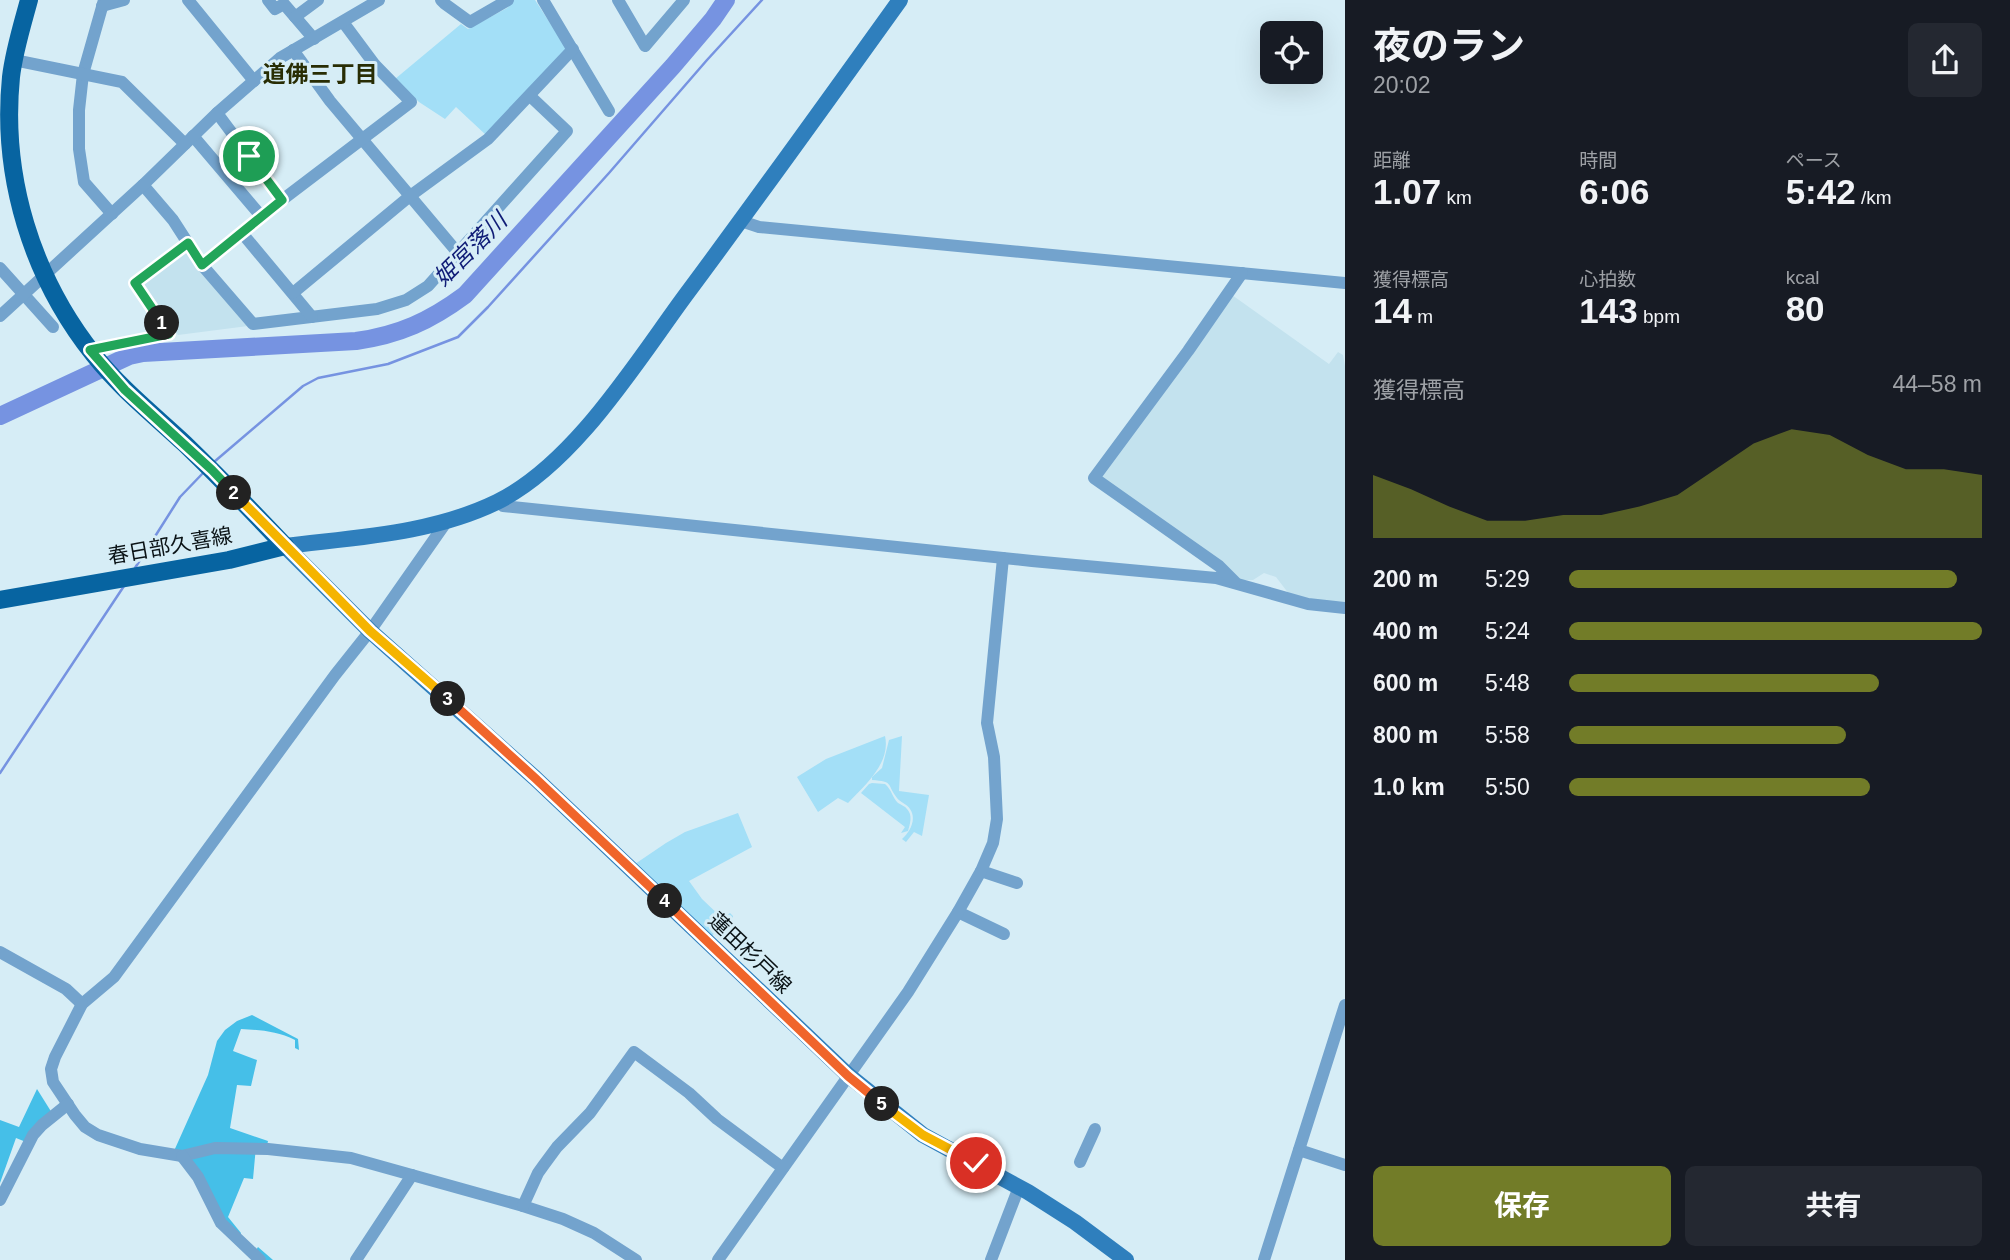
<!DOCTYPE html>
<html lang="ja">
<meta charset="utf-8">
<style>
body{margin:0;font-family:Arial,"Noto Sans JP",sans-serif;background:#242831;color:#f1f3f6;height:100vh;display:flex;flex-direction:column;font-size:26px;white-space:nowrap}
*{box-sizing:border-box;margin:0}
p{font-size:23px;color:#9ea1a6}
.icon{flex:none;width:38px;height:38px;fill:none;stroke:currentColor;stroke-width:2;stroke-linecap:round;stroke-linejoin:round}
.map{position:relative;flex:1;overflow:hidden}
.drawer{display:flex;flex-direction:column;background:#171b24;width:665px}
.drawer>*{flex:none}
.tools{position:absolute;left:1260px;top:21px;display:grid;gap:14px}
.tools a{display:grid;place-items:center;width:63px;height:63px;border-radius:10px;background:#171b24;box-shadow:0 7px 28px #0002;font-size:35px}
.pin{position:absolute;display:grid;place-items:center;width:60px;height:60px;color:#fff;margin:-30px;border:4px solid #fff;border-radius:50%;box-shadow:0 2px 7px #0007}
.km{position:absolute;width:35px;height:35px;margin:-18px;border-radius:50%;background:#222;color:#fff;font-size:19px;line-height:35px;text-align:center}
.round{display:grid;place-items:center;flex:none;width:74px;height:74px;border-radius:10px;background:#242831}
.summary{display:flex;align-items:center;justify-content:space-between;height:119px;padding:0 28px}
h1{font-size:38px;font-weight:700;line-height:52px}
.stats{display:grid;grid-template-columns:repeat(3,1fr);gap:10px;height:119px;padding:7px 28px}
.stats div{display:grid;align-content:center}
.stats b{font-size:35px;font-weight:700}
.stats small{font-size:19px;font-weight:400}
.stats p{font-size:19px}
.chart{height:196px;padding:14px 28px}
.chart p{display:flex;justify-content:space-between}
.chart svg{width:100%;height:126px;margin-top:7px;fill:#727c28;opacity:.7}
.button{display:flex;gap:14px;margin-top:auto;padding:14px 28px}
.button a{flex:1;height:80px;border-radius:10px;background:#727c28;color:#fff;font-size:28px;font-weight:700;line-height:80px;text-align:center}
.button a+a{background:#242831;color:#f1f3f6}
ul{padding:0 28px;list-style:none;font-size:23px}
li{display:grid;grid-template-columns:112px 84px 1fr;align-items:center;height:52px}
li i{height:18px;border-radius:9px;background:#727c28}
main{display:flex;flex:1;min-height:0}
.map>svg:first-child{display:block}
</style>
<main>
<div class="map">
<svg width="1345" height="1260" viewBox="0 0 1345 1260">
<rect width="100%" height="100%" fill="#d6edf6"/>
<g fill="#c3e2ee">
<polygon points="185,252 190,253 248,326 178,335 144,287 145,282"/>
<polygon points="1232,295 1329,364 1338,352 1343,355 1345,366 1345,602 1309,600 1289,594 1276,577 1264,573 1253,580 1241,580 1100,477"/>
</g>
<g fill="#a3dff7">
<polygon points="514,0 535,0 565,46 565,51 486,135 456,107 445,119 419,102 395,79 461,24 468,29 507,8"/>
<path d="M885,736C891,763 865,785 848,803L838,798L818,812L797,777L826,759Z"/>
<path d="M902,736L899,791L929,795L922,836L914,832L906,842L902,839C910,832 917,819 910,809C907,804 900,802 897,798C886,783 894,782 872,780V777L882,768L889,740Z"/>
<path d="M872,783L885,784C892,790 892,797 898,803C901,805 905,806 907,809C913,815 910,824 908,831L901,833L905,827L861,793L869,784Z"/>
<polygon points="738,813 752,847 689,881 702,899 723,919 730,913 733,916 733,924 731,927 725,922 712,936 635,864 666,843 685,832"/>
</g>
<g fill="#45bfe8">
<path d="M252,1015L298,1039L299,1050L295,1048V1040C277,1031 260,1030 241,1029L233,1051L257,1060L251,1086L237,1085L230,1128L268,1141L267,1146H256L253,1179L244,1178L228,1217L241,1233L240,1236L256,1250L258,1247L273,1260H262L222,1220L174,1151L208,1075L217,1041L225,1030L237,1021Z"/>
<polygon points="37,1089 52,1113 26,1142 16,1138 0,1183 0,1120 19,1127"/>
</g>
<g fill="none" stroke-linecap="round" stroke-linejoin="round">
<g stroke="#7693e1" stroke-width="2.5">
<polyline points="214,462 303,386 318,378 388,364 458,337 488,307 609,173 707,60 762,0"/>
<polyline points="135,568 180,497 204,472"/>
<polyline points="0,773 124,586"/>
</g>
<path stroke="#7693e1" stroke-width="18" d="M0,416L129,356L143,353L356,341C399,335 430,321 465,295L673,66L713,19L726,0"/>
<g stroke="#73a3cd" stroke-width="12">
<polyline points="104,0 83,74 79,110 79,149 84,182 112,214"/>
<polyline points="188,0 254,81"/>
<polyline points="268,0 275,9 284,4 314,39"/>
<polyline points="441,0 445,4 470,22 508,0"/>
<polyline points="543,0 609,111"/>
<polyline points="618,0 645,46 684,0"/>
<polyline points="102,6 124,0"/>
<polyline points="295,17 318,0"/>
<polyline points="293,50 330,101 458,253"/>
<polyline points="14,60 122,82 185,144"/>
<polyline points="217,113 282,200"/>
<polyline points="193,136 261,216"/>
<polyline points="143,185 173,220 202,265 253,324 377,309 406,300 428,286 567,131 530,96"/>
<polyline points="741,221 759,227 1345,283"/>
<polyline points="242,233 312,317"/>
<polyline points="202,265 282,200 411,102 375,65 343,22"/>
<polyline points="0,268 53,327"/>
<polyline points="293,293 410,196 488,139 573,49"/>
<polyline points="0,316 143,185 217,113 280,58 379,0"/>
<polyline points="90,350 169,334 135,283 188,243"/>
<polyline points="498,501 503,506 1032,561 1216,578 1308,604 1345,608"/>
<polyline points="447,521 370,631 335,675 114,977 82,1004 55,1057 51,1069 53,1082 75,1115 85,1127 98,1135 140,1149 182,1156 215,1148 268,1149 351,1158 523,1206 563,1219 594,1233 636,1260"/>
<polyline points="1235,582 1219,566 1094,478 1188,351 1242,273"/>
<polyline points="981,871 1017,883"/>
<polyline points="958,912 1004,934"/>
<polyline points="0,952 66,989 82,1004"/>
<polyline points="1299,1150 1345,1165"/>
<polyline points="182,1156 198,1177 221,1223 260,1260"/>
<polyline points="1080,1162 1095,1129"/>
<polyline points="0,1200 33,1135 42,1125 68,1104"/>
<polyline points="523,1206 538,1173 543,1166 557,1147 590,1113 634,1052 689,1093 717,1119 783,1168"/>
<polyline points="356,1260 412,1175"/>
<polyline points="718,1260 908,992 958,912 981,871 993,843 997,819 994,757 987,723 1003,558"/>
<polyline points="991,1260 1019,1187"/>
<polyline points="1264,1260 1345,1005"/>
</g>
<g stroke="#2f7fbd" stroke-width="16">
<polyline points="285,546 370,631 535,778 848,1075 923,1135 1028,1192 1075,1222 1126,1260"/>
<path d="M285,546C357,537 431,534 497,502C574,464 635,364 685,296C758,198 829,99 900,0"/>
</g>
<g stroke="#0764a1" stroke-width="18">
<path d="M29,0C22,26 14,51 11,77C1,177 32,277 94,355C120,388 154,415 185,444C219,477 252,511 285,546"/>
<polyline points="0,600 229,560 285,546"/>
</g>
</g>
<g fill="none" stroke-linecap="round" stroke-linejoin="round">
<defs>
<polyline id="split-1" points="162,323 135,283 188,243 202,265 282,200 249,156"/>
<polyline id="split-2" points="162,323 169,334 90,350 125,390 212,470 234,493"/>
<polyline id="split-3" points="234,493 370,631 448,699"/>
<polyline id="split-4" points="448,699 535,778 665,901"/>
<polyline id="split-5" points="665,901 848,1076 882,1104"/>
<polyline id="split-6" points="882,1104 923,1135 976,1163"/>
</defs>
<use href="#split-1" stroke="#fff" stroke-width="14"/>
<use href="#split-2" stroke="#fff" stroke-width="14"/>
<use href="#split-3" stroke="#fff" stroke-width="14"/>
<use href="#split-4" stroke="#fff" stroke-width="14"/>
<use href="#split-5" stroke="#fff" stroke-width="14"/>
<use href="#split-6" stroke="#fff" stroke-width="14"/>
<use href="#split-1" stroke="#22a559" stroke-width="9"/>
<use href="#split-2" stroke="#22a559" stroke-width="9"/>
<use href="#split-3" stroke="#f5b400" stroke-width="9"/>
<use href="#split-4" stroke="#f0652b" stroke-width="9"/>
<use href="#split-5" stroke="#f0652b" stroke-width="9"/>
<use href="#split-6" stroke="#f5b400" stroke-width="9"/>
</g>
<g text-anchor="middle" stroke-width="6" stroke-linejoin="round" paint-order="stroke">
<g font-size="21" fill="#0a1215" stroke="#d6edf6">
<text transform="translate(170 546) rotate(-10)" y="7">春日部久喜線</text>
<text transform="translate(750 953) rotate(44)" y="7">蓮田杉戸線</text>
</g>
<g font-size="23" font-weight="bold" fill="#282d04" stroke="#d6edf6">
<text x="320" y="82">道佛三丁目</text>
</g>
<g font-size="23" font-style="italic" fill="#0f1c76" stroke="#d6edf6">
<text transform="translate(470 249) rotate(-45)" y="8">姫宮落川</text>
</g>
</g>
</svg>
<div class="tools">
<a><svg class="icon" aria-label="locate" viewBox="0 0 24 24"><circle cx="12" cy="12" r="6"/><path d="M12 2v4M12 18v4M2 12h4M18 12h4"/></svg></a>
</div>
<div class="pin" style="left:249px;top:156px;background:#1e9e55"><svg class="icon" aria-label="arrive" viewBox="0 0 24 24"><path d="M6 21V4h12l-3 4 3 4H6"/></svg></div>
<div class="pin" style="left:976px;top:1163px;background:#d93025"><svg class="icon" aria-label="check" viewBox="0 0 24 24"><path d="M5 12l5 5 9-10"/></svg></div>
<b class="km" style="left:162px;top:323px">1</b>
<b class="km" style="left:234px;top:493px">2</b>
<b class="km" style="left:448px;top:699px">3</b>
<b class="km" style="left:665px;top:901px">4</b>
<b class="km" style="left:882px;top:1104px">5</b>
</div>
<section class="drawer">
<div class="summary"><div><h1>夜のラン</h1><p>20:02</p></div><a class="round"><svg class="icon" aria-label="share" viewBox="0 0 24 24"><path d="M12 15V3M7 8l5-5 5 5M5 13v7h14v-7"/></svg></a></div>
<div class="stats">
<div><p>距離</p><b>1.07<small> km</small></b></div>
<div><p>時間</p><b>6:06</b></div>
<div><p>ペース</p><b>5:42<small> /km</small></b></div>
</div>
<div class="stats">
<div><p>獲得標高</p><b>14<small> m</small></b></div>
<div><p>心拍数</p><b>143<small> bpm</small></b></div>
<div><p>kcal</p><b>80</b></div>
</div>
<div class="chart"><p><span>獲得標高</span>44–58 m</p>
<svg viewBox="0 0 160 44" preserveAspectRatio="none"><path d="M0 44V22L10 27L20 33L30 38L40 38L50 36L60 36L70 33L80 29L90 20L100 11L110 6L120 8L130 15L140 20L150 20L160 22V44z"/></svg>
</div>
<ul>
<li><b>200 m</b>5:29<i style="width:94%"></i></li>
<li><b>400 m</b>5:24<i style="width:100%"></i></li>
<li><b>600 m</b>5:48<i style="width:75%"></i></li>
<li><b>800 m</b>5:58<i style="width:67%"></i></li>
<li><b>1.0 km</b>5:50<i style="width:73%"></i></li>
</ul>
<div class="button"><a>保存</a><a>共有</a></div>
</section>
</main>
